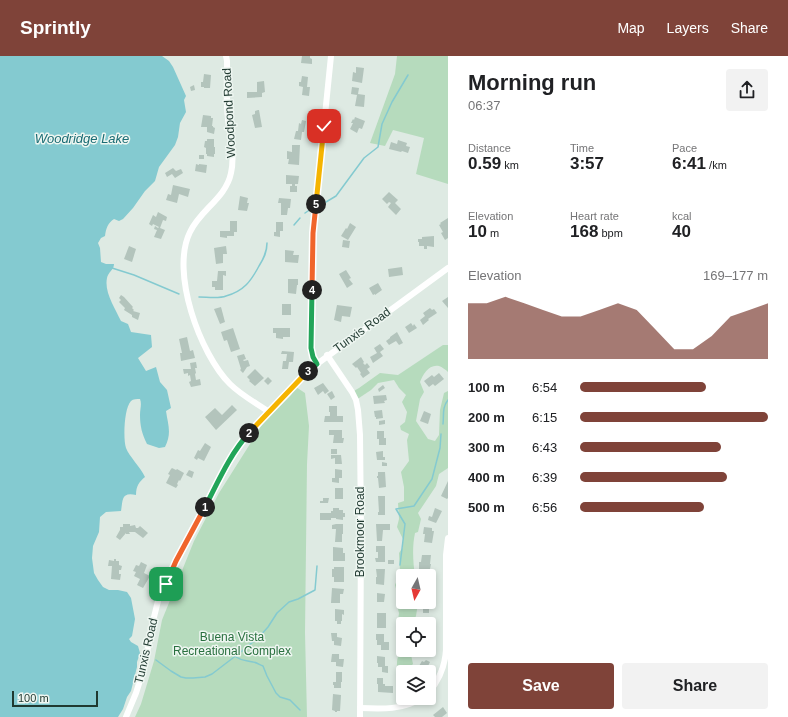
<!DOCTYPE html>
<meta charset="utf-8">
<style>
body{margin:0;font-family:Helvetica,sans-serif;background:#f2f2f2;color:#202124;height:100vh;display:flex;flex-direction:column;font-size:15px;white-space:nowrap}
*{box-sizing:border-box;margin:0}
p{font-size:13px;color:#757577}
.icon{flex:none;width:22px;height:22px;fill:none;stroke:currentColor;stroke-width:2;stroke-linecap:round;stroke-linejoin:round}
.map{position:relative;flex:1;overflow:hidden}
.details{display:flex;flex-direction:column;background:#fff;width:340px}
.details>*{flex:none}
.needle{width:26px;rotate:188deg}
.fabs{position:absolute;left:396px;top:513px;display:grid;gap:8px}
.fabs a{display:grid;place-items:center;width:40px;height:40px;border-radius:4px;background:#fff;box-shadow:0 2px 6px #0003;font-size:20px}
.scale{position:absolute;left:12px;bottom:10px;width:86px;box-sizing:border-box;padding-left:4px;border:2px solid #1f3930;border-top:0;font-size:11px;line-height:14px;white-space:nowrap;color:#1f3930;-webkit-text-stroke:3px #eef6f1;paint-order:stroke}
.pin{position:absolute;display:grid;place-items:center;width:34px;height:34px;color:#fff;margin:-17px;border-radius:8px;box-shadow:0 2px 6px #0006}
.km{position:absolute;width:20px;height:20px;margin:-10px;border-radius:50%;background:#222;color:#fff;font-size:11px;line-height:20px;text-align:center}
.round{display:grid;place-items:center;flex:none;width:42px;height:42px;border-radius:4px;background:#f2f2f2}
.summary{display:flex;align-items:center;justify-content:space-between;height:68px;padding:0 20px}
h1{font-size:22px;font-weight:600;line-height:30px}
.stats{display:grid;grid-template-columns:repeat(3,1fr);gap:6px;height:68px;padding:4px 20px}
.stats div{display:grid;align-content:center}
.stats b{font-size:17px;font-weight:600}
.stats small{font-size:11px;font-weight:400}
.stats p{font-size:11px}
.chart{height:112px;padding:8px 20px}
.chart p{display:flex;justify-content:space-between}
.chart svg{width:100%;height:72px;margin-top:4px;fill:#7f4339;opacity:.7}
.primary-button{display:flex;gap:8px;margin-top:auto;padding:8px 20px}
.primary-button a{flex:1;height:46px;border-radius:4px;background:#7f4339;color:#fff;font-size:16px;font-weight:600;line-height:46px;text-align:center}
.primary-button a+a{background:#f2f2f2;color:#202124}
ul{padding:0 20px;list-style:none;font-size:13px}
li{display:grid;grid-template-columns:64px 48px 1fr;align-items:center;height:30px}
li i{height:10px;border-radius:5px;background:#7f4339}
header{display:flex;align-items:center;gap:24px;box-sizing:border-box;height:56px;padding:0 20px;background:#7f4339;color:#fff}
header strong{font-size:19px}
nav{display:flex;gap:22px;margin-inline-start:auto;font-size:14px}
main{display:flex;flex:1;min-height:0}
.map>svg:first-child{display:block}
</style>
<header>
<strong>Sprintly</strong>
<nav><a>Map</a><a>Layers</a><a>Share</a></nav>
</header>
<main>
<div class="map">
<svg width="448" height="661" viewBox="0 0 448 661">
<rect width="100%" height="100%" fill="#deeae3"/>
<g fill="#b6dbbd">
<polygon points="397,0 448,0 448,128 416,118 424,82 393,74 385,90 370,87 395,18"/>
<path d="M443,289H448V316C446,314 442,311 439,310C429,308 423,318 420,326L424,336L420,343L416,365L428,383L435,385L439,379L440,354L444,337L448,335V412L439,418L436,430L418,457L421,463L418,476L415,477C412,491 413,506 415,520H403V546L418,547L416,560L412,568H403V587L402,570L398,564L399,557L396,546L398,540L395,529L400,516L399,497L403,491V483L397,471L399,463L398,447L404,445V431L401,416L409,405L407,384L409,378L401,374L400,370L405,366L407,356L402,346L406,339L399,332L394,324L378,327L371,334L356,344L352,336L359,332L380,317L398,319Z"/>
<polygon points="296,331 305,337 309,370 307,408 305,577 307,661 135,661 141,648 154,605 162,564 194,485 219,437 257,377 265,363 273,357 291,339"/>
<path d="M403,588V594H410L413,608L408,613L400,617L397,615C397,607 396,599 403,593Z"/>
</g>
<path fill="#84cad0" d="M0,0H162L169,5L173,11L186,40L184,44L186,56L180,67L178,81L175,89L159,111L155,125L145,135L133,152L123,163L119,165L114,163C108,167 106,172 105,180L101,182L98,187L100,192L101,206L106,208H114C114,214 108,216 107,222C104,236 115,252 121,265L128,268L131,276L151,279L152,291L138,302L146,315L156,311L160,326L167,334L171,352L166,355C168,369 172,377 165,391L159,392L147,388C142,378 140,370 140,359C140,353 142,348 140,343C137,343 133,343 131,345C124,352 123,383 126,392C129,400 141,412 145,421C139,426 136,430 136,439C121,436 123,444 121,455L106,456L100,461L99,476L93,490L92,502L94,517L98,524L103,531L109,534H118L127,536L131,542L135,563L132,580L129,583L131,586L138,590L140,597L137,606V611L131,635L127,641L123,653L118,661H0Z"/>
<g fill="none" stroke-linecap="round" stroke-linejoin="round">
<g stroke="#84cad0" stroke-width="1.5">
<polyline points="326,146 336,140 364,102 378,91 382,68 392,46 408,19"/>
<polyline points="305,157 311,153"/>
<polyline points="294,169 300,162"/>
<polyline points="112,212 134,219 179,238"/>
<path d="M199,241C207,241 219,243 226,240C244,235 251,225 259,210C264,202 267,196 267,187"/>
<path d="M443,368C444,359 442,351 448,344"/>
<polyline points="400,509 405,468 396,453 414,450 432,423 440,392 441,378"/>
<path d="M236,601C242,605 246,604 253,606C256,606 260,609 263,610L267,620L276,637L280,641L290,644L300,654"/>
<polyline points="156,604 171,615 181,621 186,622 193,622 205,621 212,618 242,595 260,580 268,571 277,557 289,546 298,543 315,534 317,510"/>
</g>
</g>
<g fill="#b3c4bc">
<polygon points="302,0 310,0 310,2 312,3 312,8 301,7"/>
<polygon points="356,11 364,12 362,27 352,25 353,16 356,17"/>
<polygon points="204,18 211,19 210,32 204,32 204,31 201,31 201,26 203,26"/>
<polygon points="302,20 308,21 307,31 310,31 309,40 302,39 303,31 299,30 299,26 301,26"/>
<polygon points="264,25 265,36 262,37 262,41 247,42 247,36 257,36 257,26"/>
<polygon points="194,29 195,34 191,35 190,31"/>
<polygon points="352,31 359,32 358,38 365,39 364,51 355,50 357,39 351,38"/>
<polygon points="258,54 259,54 262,71 255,72 252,59 255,58 255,55"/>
<polygon points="203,59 211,60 211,62 213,62 212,70 213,70 213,71 215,72 214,78 207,76 207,71 201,71"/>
<polygon points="355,61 365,65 362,73 359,72 357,77 350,73 353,67 351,67 353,63 354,64"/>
<polygon points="302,64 306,65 304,76 302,76 301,84 294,83 296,75 298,75 299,67 301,68"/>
<polygon points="207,83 214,83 214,91 215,91 215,98 214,98 214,101 207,100 207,98 206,98 206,92 204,91 205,85 207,85"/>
<polygon points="398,84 407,87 406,90 410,91 408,97 402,95 401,96 389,93 391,86 397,88"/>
<polygon points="292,89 300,89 299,109 288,108 289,103 287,103 287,95 292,96"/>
<rect x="199" y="99" width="5" height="4"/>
<polygon points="196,108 199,109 199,108 207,109 206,117 195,115"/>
<polygon points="173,112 176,115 181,113 183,117 175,122 172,118 167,121 165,117"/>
<polygon points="286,119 299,120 298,128 295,128 295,130 297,130 297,136 290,136 290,130 292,130 292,128 286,128"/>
<polygon points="173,129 190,133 188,141 179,138 177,147 166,144 168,138 171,139"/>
<polygon points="389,136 398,144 395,147 401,153 396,159 388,151 391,147 389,146 387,148 382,143"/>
<polygon points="240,140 248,142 247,147 249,147 247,155 238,154"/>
<polygon points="279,142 291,143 290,152 288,152 287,159 281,159 281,147 278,147"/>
<polygon points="158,156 167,161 166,165 163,164 160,172 165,174 161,183 154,181 157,174 154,173 155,170 158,172 159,171 153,168 152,170 149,168 153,159 156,161"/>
<polygon points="448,162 448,182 445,184 441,177 443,176 439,169 441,168 440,167"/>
<polygon points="230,165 237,165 237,176 234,176 234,180 227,180 227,182 220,181 220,175 230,175"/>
<polygon points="276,166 283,166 283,175 280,175 280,181 274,180 274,176 276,176"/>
<polygon points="350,167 356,171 348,184 341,180 346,172 347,173"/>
<polygon points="434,180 434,191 427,190 427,193 424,193 424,190 419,190 419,186 418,186 418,183 422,183 422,181"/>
<polygon points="343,184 350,185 349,192 342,191"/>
<polygon points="129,190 136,193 132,206 124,203"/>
<polygon points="226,190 227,198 223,198 223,207 216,208 214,192"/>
<polygon points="285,194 294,195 293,199 299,199 298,207 285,206"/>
<polygon points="402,211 403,219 389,221 388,213"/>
<polygon points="346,214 351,222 349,223 353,228 347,232 339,218"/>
<polygon points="218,215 226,215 226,220 223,219 223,234 215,234 215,231 212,231 212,225 217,225"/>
<polygon points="288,223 298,223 298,229 297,229 296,238 288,237"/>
<polygon points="378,227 382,234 375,239 375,238 373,239 369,232"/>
<polygon points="121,239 124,241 133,251 132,252 134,254 133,255 140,257 138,264 132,261 132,259 124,254 125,252 119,246 121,244 119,242"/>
<polygon points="448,241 448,252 442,245"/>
<rect x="282" y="248" width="9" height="11"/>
<polygon points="337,249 352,251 350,261 342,260 341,266 334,264"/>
<polygon points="221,251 225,266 220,268 214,253"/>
<polygon points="430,252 432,254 434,253 437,257 428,263 429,264 423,269 420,264 425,260 423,257"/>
<polygon points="411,267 413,270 414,268 417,272 409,277 405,271"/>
<polygon points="233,272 240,293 231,296 227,284 224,285 221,276"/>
<polygon points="273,272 290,272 290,281 283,281 283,283 276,282 276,277 273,277"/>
<polygon points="397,276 403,287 399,289 396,285 389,289 386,285 390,282 390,281"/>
<polygon points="187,281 190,295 193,294 195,302 181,305 180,297 182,297 179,283"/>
<polygon points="380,288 384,293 380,296 383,300 373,307 370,301 377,297 374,292"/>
<polygon points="282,295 294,296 293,306 289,306 288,313 282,313 283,305 286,305 287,298 281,298"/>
<polygon points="244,298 246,303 243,304 244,305 248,304 250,310 247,311 243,317 240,314 241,313 237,300"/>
<polygon points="361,301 364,306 363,307 365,309 367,307 370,311 367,313 370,317 363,322 360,318 361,317 357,311 356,312 352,308"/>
<polygon points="196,306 197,312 195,312 196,317 195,318 196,324 200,323 201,329 191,331 189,326 191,325 190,319 188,320 188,317 184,318 183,313 191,313 190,307"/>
<polygon points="255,313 264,322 255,330 249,325 250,324 247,321"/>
<polygon points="439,317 444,323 435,330 433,328 429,331 424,325 432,319 434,321"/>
<polygon points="268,321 272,325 268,329 264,325"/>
<polygon points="323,327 329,335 325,338 323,335 318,339 314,332"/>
<polygon points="383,329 385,332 379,336 378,333"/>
<polygon points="332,335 335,341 331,344 327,338"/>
<polygon points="386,339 387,344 384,345 385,347 374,348 373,340"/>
<polygon points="232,349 237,354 216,374 205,361 215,352 222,359"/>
<polygon points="329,350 337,350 337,360 343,360 343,366 324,366 325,360 330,360 330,356 329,356"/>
<polygon points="382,354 383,362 376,363 376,361 375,361 374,355"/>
<polygon points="424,355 431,358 428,368 420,365"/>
<polygon points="385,364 385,368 379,369 379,365"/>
<polygon points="329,374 342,374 342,382 344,382 343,387 333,387 334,379 329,379"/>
<polygon points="377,375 384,375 384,382 386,382 386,389 379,389 379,383 377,383"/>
<polygon points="205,387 211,391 204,405 198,402 197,404 194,402 198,394 200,395"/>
<rect x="331" y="393" width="6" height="5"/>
<polygon points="383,395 383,401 385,401 385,404 377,404 376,396"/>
<polygon points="331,399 341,399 342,408 335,408 335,402 331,403"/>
<polygon points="382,406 387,407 387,410 382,410"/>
<polygon points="172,412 176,414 177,413 184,417 180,425 179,424 177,428 178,429 176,432 166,427 170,419 168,418 171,413"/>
<polygon points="335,413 342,414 342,422 339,422 339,427 332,426 332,422 335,422"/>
<polygon points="189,414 194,416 192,422 186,419"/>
<polygon points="378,416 385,416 386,431 379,432 378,422 377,422 377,420 378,420"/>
<polygon points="448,425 448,442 447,443 441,440"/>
<rect x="335" y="432" width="8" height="11"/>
<polygon points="378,440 385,440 385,459 378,459 378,456 379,456"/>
<polygon points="323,442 329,442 328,447 320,447 320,445 323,445"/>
<polygon points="333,452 339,452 339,454 343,454 343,457 345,457 345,461 343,461 343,464 336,463 336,462 331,462 331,464 320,464 320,457 331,457 331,455 333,455"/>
<polygon points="435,452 442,455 436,467 428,464 429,460 432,461"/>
<polygon points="123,468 130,468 130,470 135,469 136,472 138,472 140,470 148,477 143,482 135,476 129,476 130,478 126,478 126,477 120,484 116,481 120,474 120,471 123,471"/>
<polygon points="336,468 343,468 343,478 342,478 342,486 335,486 336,473 332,473 332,469"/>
<polygon points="376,468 390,468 390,474 383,474 382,485 377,485"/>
<polygon points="424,471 432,472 432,475 434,475 432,487 424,486 425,478 423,478"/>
<polygon points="376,490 385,490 385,506 376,506 375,502 378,502 378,496 376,496"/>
<polygon points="333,491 343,492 343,497 345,497 345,505 333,505"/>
<polygon points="422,499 431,499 430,508 431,508 430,513 427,513 426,516 422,516 422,513 419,513 419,506 421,506"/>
<polygon points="114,503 116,503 116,505 119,505 119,509 122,510 121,514 119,514 119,518 121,518 120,524 111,523 112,510 108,510 109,504 114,505"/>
<rect x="388" y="504" width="6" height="4"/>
<polygon points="141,506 147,509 144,517 150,520 143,532 137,529 140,523 134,520 136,516 133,515 136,509 139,510"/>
<polygon points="334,511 344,511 344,526 334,526 334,521 332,521 332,513 334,513"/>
<polygon points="376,513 385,513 384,529 376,528 376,521 377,521"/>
<rect x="429" y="526" width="2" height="8"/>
<polygon points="332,532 344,533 343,538 340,538 340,547 331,547"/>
<polygon points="377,537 385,538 384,546 377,546"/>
<polygon points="429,542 431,542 431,553 429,552 429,557 423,557 423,546 429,546"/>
<polygon points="335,553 344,554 344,559 342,558 342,565 341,565 341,568 337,568 337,565 335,565"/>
<rect x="377" y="557" width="9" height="15"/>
<rect x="421" y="564" width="8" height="4"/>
<polygon points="331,577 337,577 337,581 342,582 341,590 334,589 334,585 332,585"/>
<polygon points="376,578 384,578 384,586 389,586 389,594 381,594 381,589 377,589 377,584 376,584"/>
<polygon points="429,593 431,593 431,598 422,598 422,594 429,594"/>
<polygon points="332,598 339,598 339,603 344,603 343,611 336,610 336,606 331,606"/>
<polygon points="377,600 385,601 385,610 388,610 388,617 382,616 382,611 378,611 378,607 377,607"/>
<polygon points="426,604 430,606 425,616 418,616 416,615 422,605 424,606"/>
<polygon points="336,616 342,616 342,626 341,626 341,632 334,632 334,629 333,629 333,626 336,626"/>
<polygon points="377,622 383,622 383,628 385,628 385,630 393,630 393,637 378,636 378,628 377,628"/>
<polygon points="333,638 341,639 340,655 337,655 337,656 335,656 335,655 332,654"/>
<polygon points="443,651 447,657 442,661 435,661 433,659"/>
</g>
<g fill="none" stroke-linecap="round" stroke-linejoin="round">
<g stroke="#fff" stroke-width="6">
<path d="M226,0L227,5C227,24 226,44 228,63C230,81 235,100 231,117C226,142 200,154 190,176C170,216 200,298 230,328C241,339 256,347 269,356"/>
<polyline points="327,299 352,336 356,344 358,354 360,379 361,475 360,661"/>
<polyline points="317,308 313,301 311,292 313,177 331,0"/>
<path d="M429,636C440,623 445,610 446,594V499L448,482"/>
<path d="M360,652C382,653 403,654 422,642"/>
<polyline points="126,661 136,637 144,612 153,565 159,541 176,505 228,408 244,383 250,375 301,322 317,308 448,212"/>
</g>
</g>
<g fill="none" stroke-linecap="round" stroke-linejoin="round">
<defs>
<polyline id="split-1" points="166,528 176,505 205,451"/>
<path id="split-2" d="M205,451C218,426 230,398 249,377"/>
<polyline id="split-3" points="249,377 308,315"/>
<polyline id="split-4" points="308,315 317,308 313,301 311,292 312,234"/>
<polyline id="split-5" points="312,234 313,177 316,148"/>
<polyline id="split-6" points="316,148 324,70"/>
</defs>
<use href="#split-1" stroke="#fff" stroke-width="8"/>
<use href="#split-2" stroke="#fff" stroke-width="8"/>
<use href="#split-3" stroke="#fff" stroke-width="8"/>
<use href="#split-4" stroke="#fff" stroke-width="8"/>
<use href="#split-5" stroke="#fff" stroke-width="8"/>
<use href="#split-6" stroke="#fff" stroke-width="8"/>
<use href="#split-1" stroke="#f0652b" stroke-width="5"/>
<use href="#split-2" stroke="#22a559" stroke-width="5"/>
<use href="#split-3" stroke="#f5b400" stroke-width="5"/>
<use href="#split-4" stroke="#22a559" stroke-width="5"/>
<use href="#split-5" stroke="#f0652b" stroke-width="5"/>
<use href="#split-6" stroke="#f5b400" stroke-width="5"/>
</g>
<g text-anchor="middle" stroke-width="3" stroke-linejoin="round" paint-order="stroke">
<g font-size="12" fill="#1f3930" stroke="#eef6f1">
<text transform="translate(229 57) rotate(-93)" y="4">Woodpond Road</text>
<text transform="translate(362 274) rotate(-36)" y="4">Tunxis Road</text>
<text transform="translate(360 476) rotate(-90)" y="4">Brookmoor Road</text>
<text transform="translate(146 595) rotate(-77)" y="4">Tunxis Road</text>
</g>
<g font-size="12" fill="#29703f" stroke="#eef6f1">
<text x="232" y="585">Buena Vista<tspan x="232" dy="14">Recreational Complex</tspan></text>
</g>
<g font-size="13" font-style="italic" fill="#1a6c74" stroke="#eef6f1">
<text x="82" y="87">Woodridge Lake</text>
</g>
</g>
</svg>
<div class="fabs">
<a><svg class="needle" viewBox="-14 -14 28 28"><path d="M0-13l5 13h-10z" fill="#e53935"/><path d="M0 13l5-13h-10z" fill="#757577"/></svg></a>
<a><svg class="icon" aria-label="locate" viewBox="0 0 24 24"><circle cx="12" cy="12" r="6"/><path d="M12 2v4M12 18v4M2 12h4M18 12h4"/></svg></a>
<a><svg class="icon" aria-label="layers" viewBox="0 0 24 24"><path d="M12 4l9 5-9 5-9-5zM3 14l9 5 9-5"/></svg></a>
</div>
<div class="scale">100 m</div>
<div class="pin" style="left:166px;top:528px;background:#1e9e55"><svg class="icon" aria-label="arrive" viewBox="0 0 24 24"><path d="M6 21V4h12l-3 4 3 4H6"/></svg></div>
<div class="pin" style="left:324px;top:70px;background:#d93025"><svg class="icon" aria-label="check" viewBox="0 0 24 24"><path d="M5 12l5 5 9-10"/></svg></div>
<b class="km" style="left:205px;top:451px">1</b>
<b class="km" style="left:249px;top:377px">2</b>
<b class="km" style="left:308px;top:315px">3</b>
<b class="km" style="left:312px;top:234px">4</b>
<b class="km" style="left:316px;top:148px">5</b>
</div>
<section class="details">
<div class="summary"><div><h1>Morning run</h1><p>06:37</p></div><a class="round"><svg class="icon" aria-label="share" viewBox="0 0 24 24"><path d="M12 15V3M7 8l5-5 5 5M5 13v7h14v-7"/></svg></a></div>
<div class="stats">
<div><p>Distance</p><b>0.59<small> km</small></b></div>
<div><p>Time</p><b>3:57</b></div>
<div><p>Pace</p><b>6:41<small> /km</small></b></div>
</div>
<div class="stats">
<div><p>Elevation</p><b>10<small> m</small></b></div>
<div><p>Heart rate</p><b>168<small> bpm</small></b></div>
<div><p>kcal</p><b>40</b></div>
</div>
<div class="chart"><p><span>Elevation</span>169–177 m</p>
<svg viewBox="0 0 160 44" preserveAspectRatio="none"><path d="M0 44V10L10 10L20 6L30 10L40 14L50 18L60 18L70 14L80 10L90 14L100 26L110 38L120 38L130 30L140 18L150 14L160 10V44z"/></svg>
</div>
<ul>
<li><b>100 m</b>6:54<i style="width:67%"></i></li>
<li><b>200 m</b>6:15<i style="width:100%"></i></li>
<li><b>300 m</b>6:43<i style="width:75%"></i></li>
<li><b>400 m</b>6:39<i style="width:78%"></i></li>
<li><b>500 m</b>6:56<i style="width:66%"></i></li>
</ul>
<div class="primary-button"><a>Save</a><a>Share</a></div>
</section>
</main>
